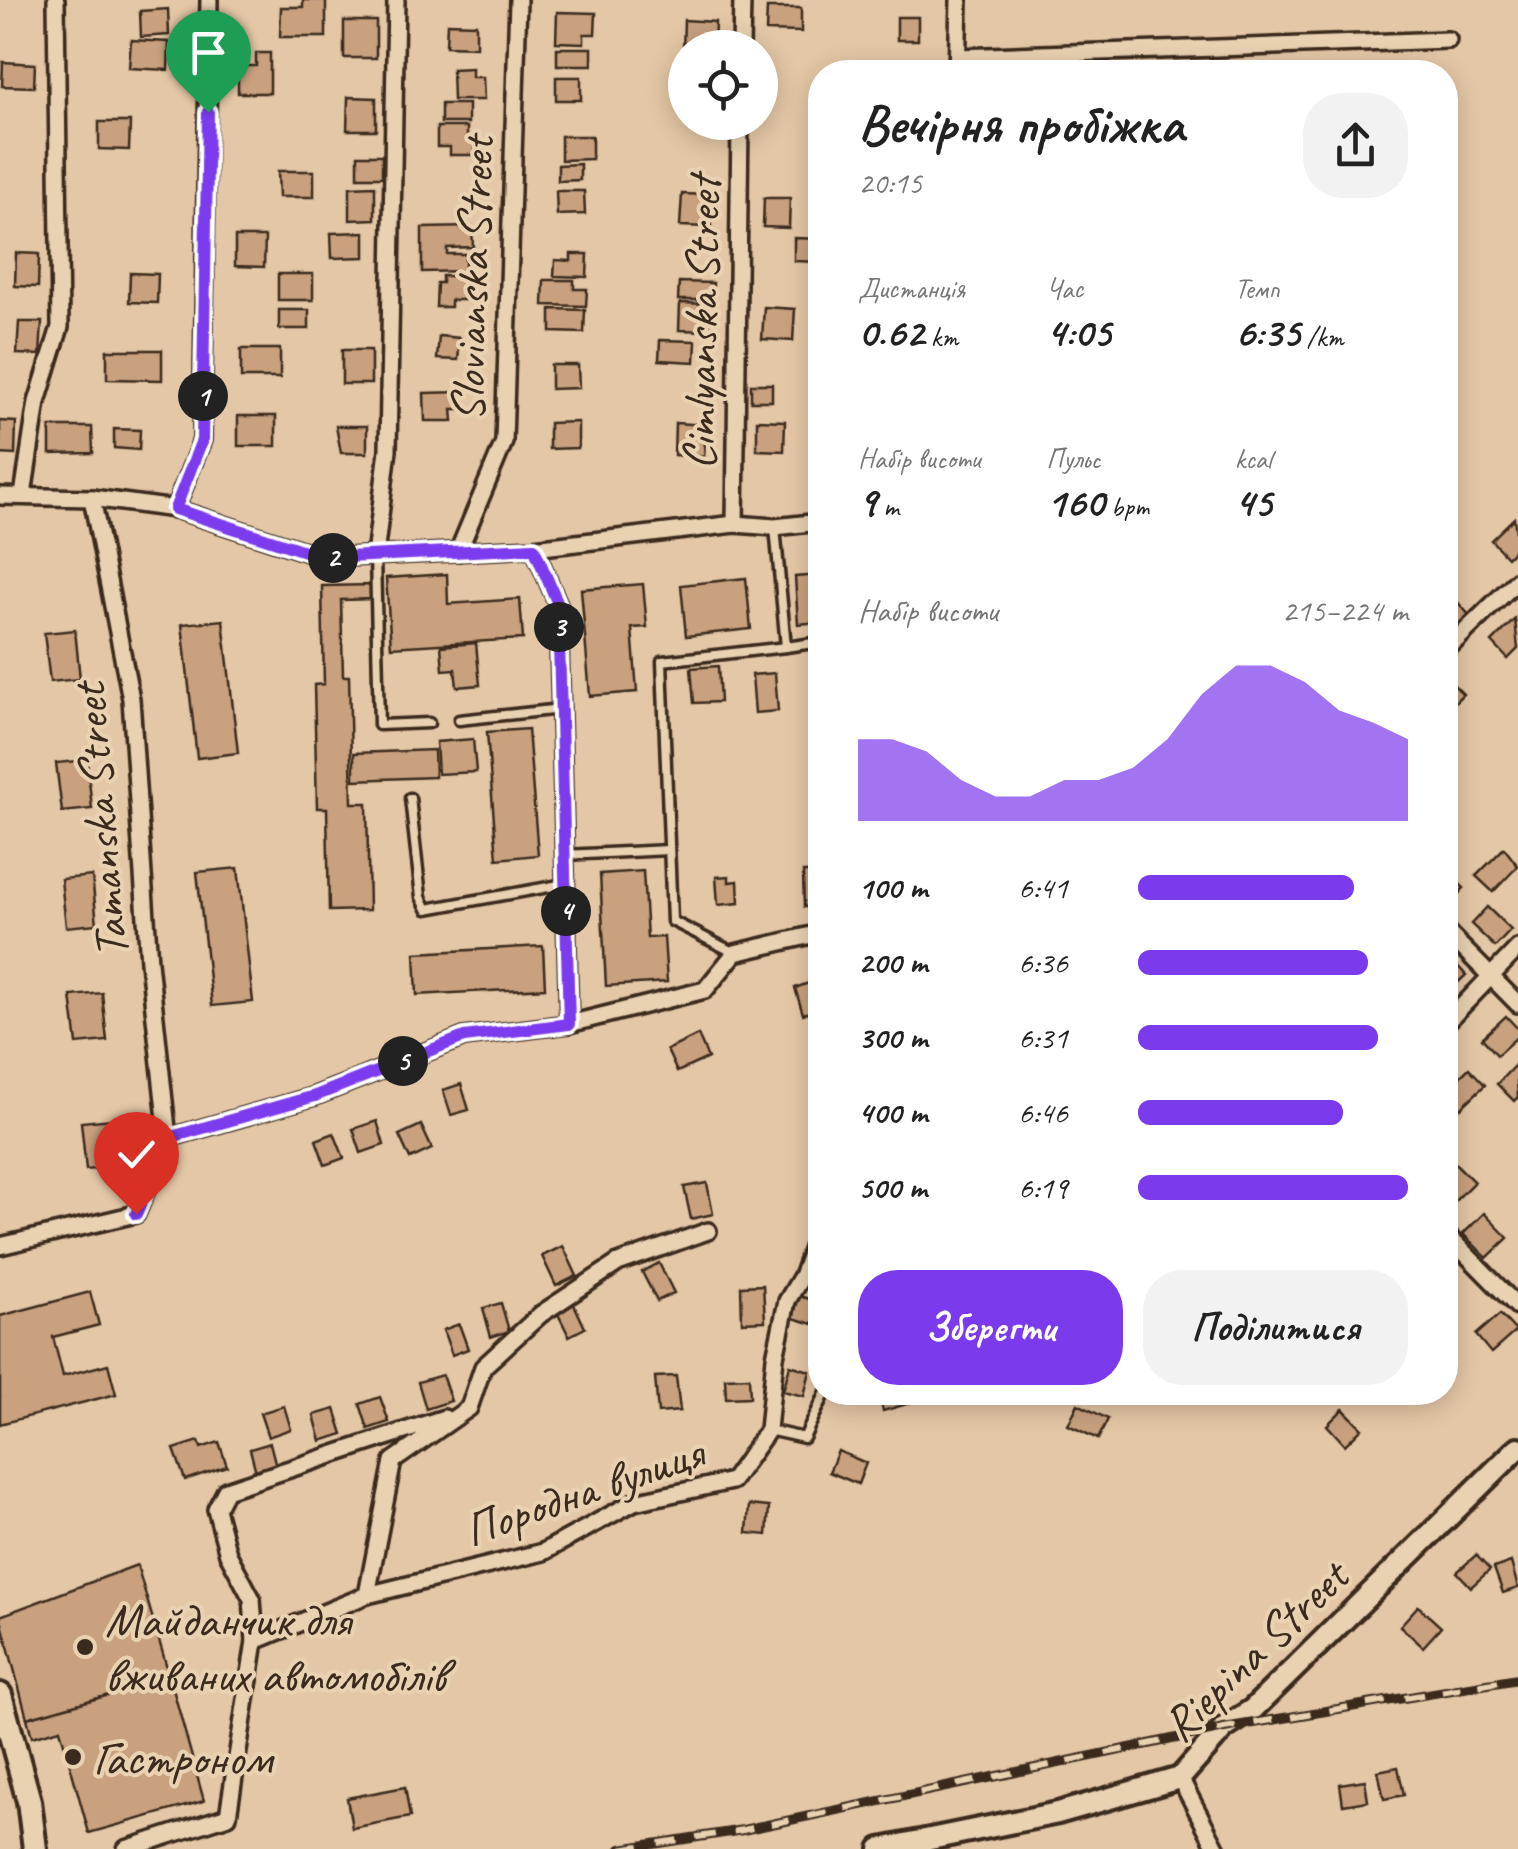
<!DOCTYPE html>
<html lang="uk">
<meta charset="utf-8">
<style>
body{margin:0;font-family:Caveat,sans-serif;background:#f2f2f2;color:#222;height:100vh;display:flex;flex-direction:column;font-size:38px;white-space:nowrap}
*{box-sizing:border-box;margin:0}
p{font-size:32px;color:#767676}
.icon{flex:none;width:55px;height:55px;fill:none;stroke:currentColor;stroke-width:2;stroke-linecap:round;stroke-linejoin:round}
.map{position:relative;flex:1;overflow:hidden}
.panel{position:absolute;left:808px;top:60px;width:650px;height:1345px;display:flex;flex-direction:column;background:#fff;border-radius:40px;box-shadow:0 5px 25px #0003}
.panel>*{flex:none}
.fabs{position:absolute;left:668px;top:30px;display:grid;gap:20px}
.fabs a{display:grid;place-items:center;width:110px;height:110px;border-radius:50%;background:#fff;box-shadow:0 5px 25px #0003;font-size:50px}
.pin{position:absolute;display:grid;place-items:center;width:85px;height:85px;color:#fff;margin:-102px -42px;border-radius:50% 50% 50% 0;rotate:-45deg;box-shadow:0 0 10px #0007}
.pin .icon{rotate:45deg}
.km{position:absolute;width:50px;height:50px;margin:-25px;border-radius:50%;background:#222;color:#fff;font-size:28px;line-height:50px;text-align:center}
.round{display:grid;place-items:center;flex:none;width:105px;height:105px;border-radius:40px;background:#f2f2f2}
.headline{display:flex;align-items:center;justify-content:space-between;height:170px;padding:0 50px}
h1{font-size:55px;font-weight:700;line-height:75px}
.metrics{display:grid;grid-template-columns:repeat(3,1fr);gap:15px;height:170px;padding:10px 50px}
.metrics div{display:grid;align-content:center}
.metrics b{font-size:42px;font-weight:700}
.metrics small{font-size:28px;font-weight:400}
.metrics p{font-size:28px}
.chart{height:280px;padding:20px 50px}
.chart p{display:flex;justify-content:space-between}
.chart svg{width:100%;height:180px;margin-top:10px;fill:#7c3aed;opacity:.7}
.action{display:flex;gap:20px;margin-top:auto;padding:20px 50px}
.action a{flex:1;height:115px;border-radius:40px;background:#7c3aed;color:#fff;font-size:40px;font-weight:700;line-height:115px;text-align:center}
.action a+a{background:#f2f2f2;color:#222}
ul{padding:0 50px;list-style:none;font-size:32px}
li{display:grid;grid-template-columns:160px 120px 1fr;align-items:center;height:75px}
li i{height:25px;border-radius:12px;background:#7c3aed}
.map>svg:first-child{display:block}
</style>
<div class="map">
<svg width="1518" height="1849" viewBox="0 0 1518 1849">
<rect width="100%" height="100%" fill="#e4c7a6"/>
<filter id="ink" filterUnits="userSpaceOnUse"><feTurbulence type="fractalNoise" baseFrequency=".01" numOctaves="2"/><feDisplacementMap in="SourceGraphic" scale="20" xChannelSelector="R" yChannelSelector="G"/><feConvolveMatrix kernelMatrix="1 2 1 2 8 2 1 2 1" color-interpolation-filters="sRGB"/></filter>
<g filter="url(#ink)">
<g fill="#c9a17f" stroke="#3b2a1e" stroke-width="2.5">
<polygon points="303,0 326,0 326,37 280,37 281,7 303,7"/>
<polygon points="767,8 801,8 801,32 766,31"/>
<polygon points="168,9 169,35 141,37 140,11"/>
<polygon points="557,12 596,13 595,34 584,34 584,43 556,42"/>
<rect x="897" y="17" width="21" height="23"/>
<polygon points="684,20 715,22 714,48 685,48 683,52"/>
<rect x="344" y="21" width="32" height="37"/>
<polygon points="447,23 476,24 476,47 446,46"/>
<polygon points="131,40 169,42 168,70 129,68"/>
<rect x="557" y="48" width="35" height="17"/>
<polygon points="256,53 270,53 270,93 238,93 238,66 256,66"/>
<polygon points="3,62 35,64 34,87 2,86"/>
<polygon points="472,68 472,77 483,77 484,100 453,100 452,69"/>
<rect x="556" y="77" width="25" height="23"/>
<polygon points="348,97 376,98 376,130 347,130"/>
<rect x="441" y="104" width="27" height="19"/>
<polygon points="99,122 130,122 129,150 99,149"/>
<polygon points="437,127 467,127 467,137 475,137 475,155 450,155 450,147 437,147"/>
<polygon points="561,136 592,136 592,159 561,160"/>
<rect x="358" y="155" width="24" height="22"/>
<polygon points="580,164 580,180 558,181 558,165"/>
<polygon points="278,171 314,171 314,197 279,197"/>
<polygon points="375,186 375,219 350,220 350,187"/>
<polygon points="556,191 584,191 585,214 557,215"/>
<polygon points="682,194 712,195 711,227 680,226"/>
<polygon points="764,198 790,198 789,228 763,227"/>
<polygon points="472,227 473,247 447,248 447,254 465,254 465,271 422,272 422,228"/>
<polygon points="365,232 365,257 332,258 331,233"/>
<polygon points="235,237 265,237 264,267 235,266"/>
<polygon points="794,238 820,239 820,262 794,261"/>
<polygon points="16,253 39,254 38,287 15,286"/>
<polygon points="571,254 588,254 587,277 554,276 555,260 571,261"/>
<polygon points="130,273 158,274 157,303 129,302"/>
<rect x="278" y="274" width="35" height="26"/>
<polygon points="442,276 472,277 472,300 451,300 451,307 436,307 437,283 442,283"/>
<polygon points="544,280 574,280 574,289 587,289 586,306 543,305"/>
<polygon points="679,282 713,283 712,300 678,300"/>
<polygon points="680,303 710,304 709,331 679,330"/>
<polygon points="764,307 795,309 793,341 762,339"/>
<polygon points="551,309 585,310 584,333 551,332"/>
<rect x="279" y="310" width="30" height="19"/>
<polygon points="19,322 42,322 40,355 17,354"/>
<polygon points="439,336 460,338 458,360 437,359"/>
<polygon points="660,340 696,341 695,362 659,360"/>
<rect x="241" y="349" width="39" height="29"/>
<polygon points="107,350 162,350 162,380 107,379"/>
<rect x="342" y="350" width="29" height="34"/>
<polygon points="551,365 578,365 579,388 551,389"/>
<rect x="751" y="384" width="21" height="17"/>
<polygon points="463,392 464,409 452,409 453,421 425,421 424,393"/>
<rect x="238" y="416" width="38" height="30"/>
<polygon points="757,420 785,421 784,451 757,450"/>
<polygon points="0,421 16,422 15,455 0,454"/>
<polygon points="578,422 578,448 549,449 549,423"/>
<polygon points="675,423 706,425 704,457 674,455"/>
<polygon points="336,426 367,426 367,453 341,453"/>
<polygon points="50,427 92,427 93,453 50,454"/>
<polygon points="114,429 140,430 139,450 114,448"/>
<polygon points="1514,518 1518,546 1507,557 1491,540"/>
<polygon points="447,574 448,604 520,599 523,639 391,647 386,578"/>
<polygon points="820,575 820,622 798,624 795,577"/>
<polygon points="746,578 751,629 686,636 681,585"/>
<polygon points="643,584 647,627 632,628 637,692 590,696 581,589"/>
<polygon points="373,585 374,599 341,600 343,676 349,676 352,803 367,803 369,910 329,911 327,808 317,808 314,685 324,684 322,586"/>
<polygon points="1447,590 1469,615 1452,630 1445,623"/>
<polygon points="1515,619 1518,649 1508,659 1492,642"/>
<polygon points="223,620 238,753 197,758 182,624"/>
<polygon points="75,630 80,679 50,682 44,633"/>
<polygon points="476,643 480,685 457,687 455,669 443,670 441,646"/>
<polygon points="718,666 720,702 694,703 691,668"/>
<polygon points="775,673 778,711 755,713 752,675"/>
<polygon points="1445,676 1463,694 1445,712"/>
<polygon points="528,729 538,855 497,859 487,732"/>
<polygon points="473,739 476,772 438,774 436,742"/>
<polygon points="434,750 435,777 354,780 354,753"/>
<polygon points="87,760 92,809 62,812 56,763"/>
<polygon points="1504,848 1518,866 1493,892 1476,876"/>
<polygon points="238,868 253,1002 212,1006 197,872"/>
<polygon points="1445,870 1464,888 1446,907 1445,906"/>
<polygon points="643,871 647,938 664,937 667,982 606,986 600,874"/>
<polygon points="803,872 820,872 820,907 804,907"/>
<polygon points="92,876 97,924 66,927 61,879"/>
<polygon points="729,876 729,882 738,881 739,903 718,905 716,877"/>
<polygon points="1487,907 1511,930 1495,947 1471,924"/>
<polygon points="543,946 545,988 417,995 415,953"/>
<polygon points="1450,958 1466,975 1445,995 1445,963"/>
<polygon points="814,981 820,1009 803,1014 795,988"/>
<polygon points="102,993 107,1041 77,1044 71,996"/>
<polygon points="1506,1016 1518,1029 1518,1036 1497,1055 1482,1038"/>
<polygon points="698,1035 708,1058 677,1072 667,1050"/>
<polygon points="1516,1064 1518,1097 1514,1101 1497,1084"/>
<polygon points="1469,1068 1485,1085 1461,1108 1445,1091"/>
<polygon points="461,1084 469,1110 451,1115 443,1090"/>
<polygon points="112,1119 116,1167 86,1170 81,1122"/>
<polygon points="377,1121 384,1145 361,1153 353,1129"/>
<polygon points="421,1125 432,1149 410,1159 399,1135"/>
<polygon points="334,1133 344,1158 325,1165 316,1140"/>
<polygon points="1448,1156 1474,1182 1446,1210 1445,1160"/>
<polygon points="707,1183 713,1214 691,1219 684,1187"/>
<polygon points="1484,1213 1508,1238 1487,1258 1463,1234"/>
<polygon points="563,1246 577,1276 556,1286 542,1256"/>
<polygon points="659,1263 674,1293 657,1301 642,1272"/>
<polygon points="763,1285 765,1321 742,1322 741,1286"/>
<polygon points="90,1292 99,1325 53,1337 63,1376 108,1364 116,1394 0,1424 0,1316"/>
<polygon points="799,1296 820,1302 813,1324 793,1318"/>
<polygon points="501,1303 509,1331 491,1337 483,1308"/>
<polygon points="574,1304 585,1328 569,1336 557,1312"/>
<polygon points="1500,1314 1516,1331 1491,1353 1476,1335"/>
<polygon points="459,1324 468,1349 452,1355 443,1330"/>
<polygon points="790,1365 810,1371 804,1396 783,1391"/>
<polygon points="442,1375 451,1401 426,1409 418,1382"/>
<polygon points="676,1376 680,1411 658,1413 655,1377"/>
<polygon points="749,1377 750,1397 726,1398 725,1378"/>
<polygon points="878,1392 908,1392 910,1403 883,1411"/>
<polygon points="380,1397 389,1422 368,1429 360,1404"/>
<polygon points="1078,1404 1108,1419 1098,1439 1068,1425"/>
<polygon points="284,1406 291,1429 268,1437 260,1413"/>
<polygon points="335,1409 343,1434 321,1441 314,1415"/>
<polygon points="1343,1409 1362,1428 1345,1445 1327,1425"/>
<polygon points="199,1441 201,1448 219,1442 227,1466 185,1480 174,1449"/>
<polygon points="270,1443 276,1466 256,1472 250,1449"/>
<polygon points="838,1451 866,1463 858,1484 829,1472"/>
<polygon points="749,1505 769,1507 767,1535 747,1533"/>
<polygon points="1476,1555 1490,1570 1471,1587 1457,1572"/>
<polygon points="1511,1562 1518,1588 1503,1593 1494,1568"/>
<polygon points="137,1565 170,1678 27,1718 0,1616"/>
<polygon points="1418,1606 1441,1627 1423,1647 1400,1626"/>
<polygon points="170,1678 204,1801 89,1833 60,1729 32,1737 27,1718"/>
<polygon points="1398,1767 1404,1795 1384,1799 1378,1771"/>
<polygon points="1365,1780 1368,1801 1343,1805 1340,1784"/>
<polygon points="405,1787 410,1817 352,1828 347,1798"/>
</g>
<g fill="none" stroke-linecap="round" stroke-linejoin="round">
<defs>
<g id="service">
<polyline points="775,527 786,647 820,642"/>
<polyline points="375,556 379,725 429,723"/>
<polyline points="459,720 561,709"/>
<polyline points="410,798 421,897 427,909 565,884"/>
<polyline points="564,855 669,850"/>
<polyline points="735,953 672,921 662,661 786,647"/>
<polyline points="768,1430 804,1438 826,1392"/>
</g>
<g id="minor">
<polyline points="741,48 742,0"/>
<polyline points="958,57 1448,40"/>
<polyline points="957,72 959,0"/>
<polyline points="23,495 37,402 60,327 56,0"/>
<polyline points="0,496 92,498 175,509 326,558 534,548 735,524 775,527 820,522"/>
<polyline points="92,498 131,699 149,962 168,1138"/>
<polyline points="175,509 202,440 209,0"/>
<polyline points="735,524 740,122"/>
<polyline points="534,548 558,604 569,1024"/>
<polyline points="458,552 504,442 518,0"/>
<polyline points="375,556 388,450 396,0"/>
<polyline points="1445,651 1518,580"/>
<polyline points="1445,930 1518,1004"/>
<polyline points="1445,1024 1518,948"/>
<polyline points="1445,1233 1518,1307"/>
<polyline points="0,1246 136,1214 168,1138 315,1096 464,1037 569,1024 705,990 735,953 820,933"/>
<polyline points="367,1595 543,1552 634,1502 732,1481 768,1430 775,1357 787,1301 803,1274 820,1225"/>
<polyline points="255,1641 252,1599 228,1554 216,1509 226,1490 444,1418"/>
<polyline points="1180,1778 1217,1849"/>
<polyline points="126,1849 228,1816 255,1641 367,1595 393,1461 469,1408 483,1367 541,1314 618,1263 708,1231"/>
</g>
<polyline id="tertiary" points="881,1849 1058,1813 1180,1778 1224,1728 1252,1710 1518,1448"/>
<polyline id="secondary" points="0,1695 29,1801 35,1849"/>
</defs>
<use href="#service" stroke="#3b2a1e" stroke-width="15"/>
<use href="#minor" stroke="#3b2a1e" stroke-width="22"/>
<use href="#tertiary" stroke="#3b2a1e" stroke-width="28"/>
<use href="#secondary" stroke="#3b2a1e" stroke-width="30"/>
<use href="#service" stroke="#e9d2b2" stroke-width="8"/>
<use href="#minor" stroke="#e9d2b2" stroke-width="15"/>
<use href="#tertiary" stroke="#e9d2b2" stroke-width="20"/>
<use href="#secondary" stroke="#e9d2b2" stroke-width="22"/>
<defs>
<polyline id="rail" points="621,1849 743,1830 1224,1728 1518,1679"/>
</defs>
<use href="#rail" stroke="#3b2a1e" stroke-width="10"/>
<use href="#rail" stroke="#e9d2b2" stroke-width="6" stroke-dasharray="19" stroke-linecap="butt"/>
</g>
</g>
<g fill="none" stroke-linecap="round" stroke-linejoin="round" filter="url(#ink)">
<defs>
<polyline id="route" points="136,1214 168,1138 315,1096 464,1037 569,1024 558,604 534,548 326,558 175,509 202,440 208,112"/>
</defs>
<use href="#route" stroke="#fff" stroke-width="20"/>
<use href="#route" stroke="#7c3aed" stroke-width="12"/>
</g>
<g fill="#3b2a1e" stroke="#e9d2b2" stroke-width="4">
<circle cx="85" cy="1647" r="10"/>
<circle cx="73" cy="1757" r="10"/>
</g>
<g text-anchor="middle" stroke-width="8" stroke-linejoin="round" paint-order="stroke">
<g font-size="48" fill="#3b2a1e" stroke="#e9d2b2">
<text transform="translate(471 279) rotate(-88)" y="17">Slovianska Street</text>
<text transform="translate(700 323) rotate(-89)" y="17">Cimlyanska Street</text>
<text transform="translate(99 821) rotate(-95)" y="17">Tamanska Street</text>
<text transform="translate(583 1490) rotate(-19)" y="17">Породна вулиця</text>
<text transform="translate(1254 1650) rotate(-44)" y="17">Riepina Street</text>
</g>
<g font-size="48" fill="#3b2a1e" stroke="#e9d2b2" text-anchor="start">
<text x="105" y="1636">Майданчик для<tspan x="105" dy="55">вживаних автомобілів</tspan></text>
<text x="93" y="1774">Гастроном</text>
</g>
</g>
</svg>
<div class="fabs">
<a><svg class="icon" aria-label="locate" viewBox="0 0 24 24"><circle cx="12" cy="12" r="6"/><path d="M12 2v4M12 18v4M2 12h4M18 12h4"/></svg></a>
</div>
<div class="pin" style="left:208px;top:112px;background:#1e9e55"><svg class="icon" aria-label="arrive" viewBox="0 0 24 24"><path d="M6 21V4h12l-3 4 3 4H6"/></svg></div>
<div class="pin" style="left:136px;top:1214px;background:#d93025"><svg class="icon" aria-label="check" viewBox="0 0 24 24"><path d="M5 12l5 5 9-10"/></svg></div>
<b class="km" style="left:203px;top:396px">1</b>
<b class="km" style="left:333px;top:558px">2</b>
<b class="km" style="left:559px;top:627px">3</b>
<b class="km" style="left:566px;top:911px">4</b>
<b class="km" style="left:403px;top:1061px">5</b>
<section class="panel">
<div class="headline"><div><h1>Вечірня пробіжка</h1><p>20:15</p></div><a class="round"><svg class="icon" aria-label="share" viewBox="0 0 24 24"><path d="M12 15V3M7 8l5-5 5 5M5 13v7h14v-7"/></svg></a></div>
<div class="metrics">
<div><p>Дистанція</p><b>0.62<small> km</small></b></div>
<div><p>Час</p><b>4:05</b></div>
<div><p>Темп</p><b>6:35<small> /km</small></b></div>
</div>
<div class="metrics">
<div><p>Набір висоти</p><b>9<small> m</small></b></div>
<div><p>Пульс</p><b>160<small> bpm</small></b></div>
<div><p>kcal</p><b>45</b></div>
</div>
<div class="chart"><p><span>Набір висоти</span>215–224 m</p>
<svg viewBox="0 0 160 44" preserveAspectRatio="none"><path d="M0 44V24L10 24L20 27L30 34L40 38L50 38L60 34L70 34L80 31L90 24L100 13L110 6L120 6L130 10L140 17L150 20L160 24V44z"/></svg>
</div>
<ul>
<li><b>100 m</b>6:41<i style="width:80%"></i></li>
<li><b>200 m</b>6:36<i style="width:85%"></i></li>
<li><b>300 m</b>6:31<i style="width:89%"></i></li>
<li><b>400 m</b>6:46<i style="width:76%"></i></li>
<li><b>500 m</b>6:19<i style="width:100%"></i></li>
</ul>
<div class="action"><a>Зберегти</a><a>Поділитися</a></div>
</section>
</div>
